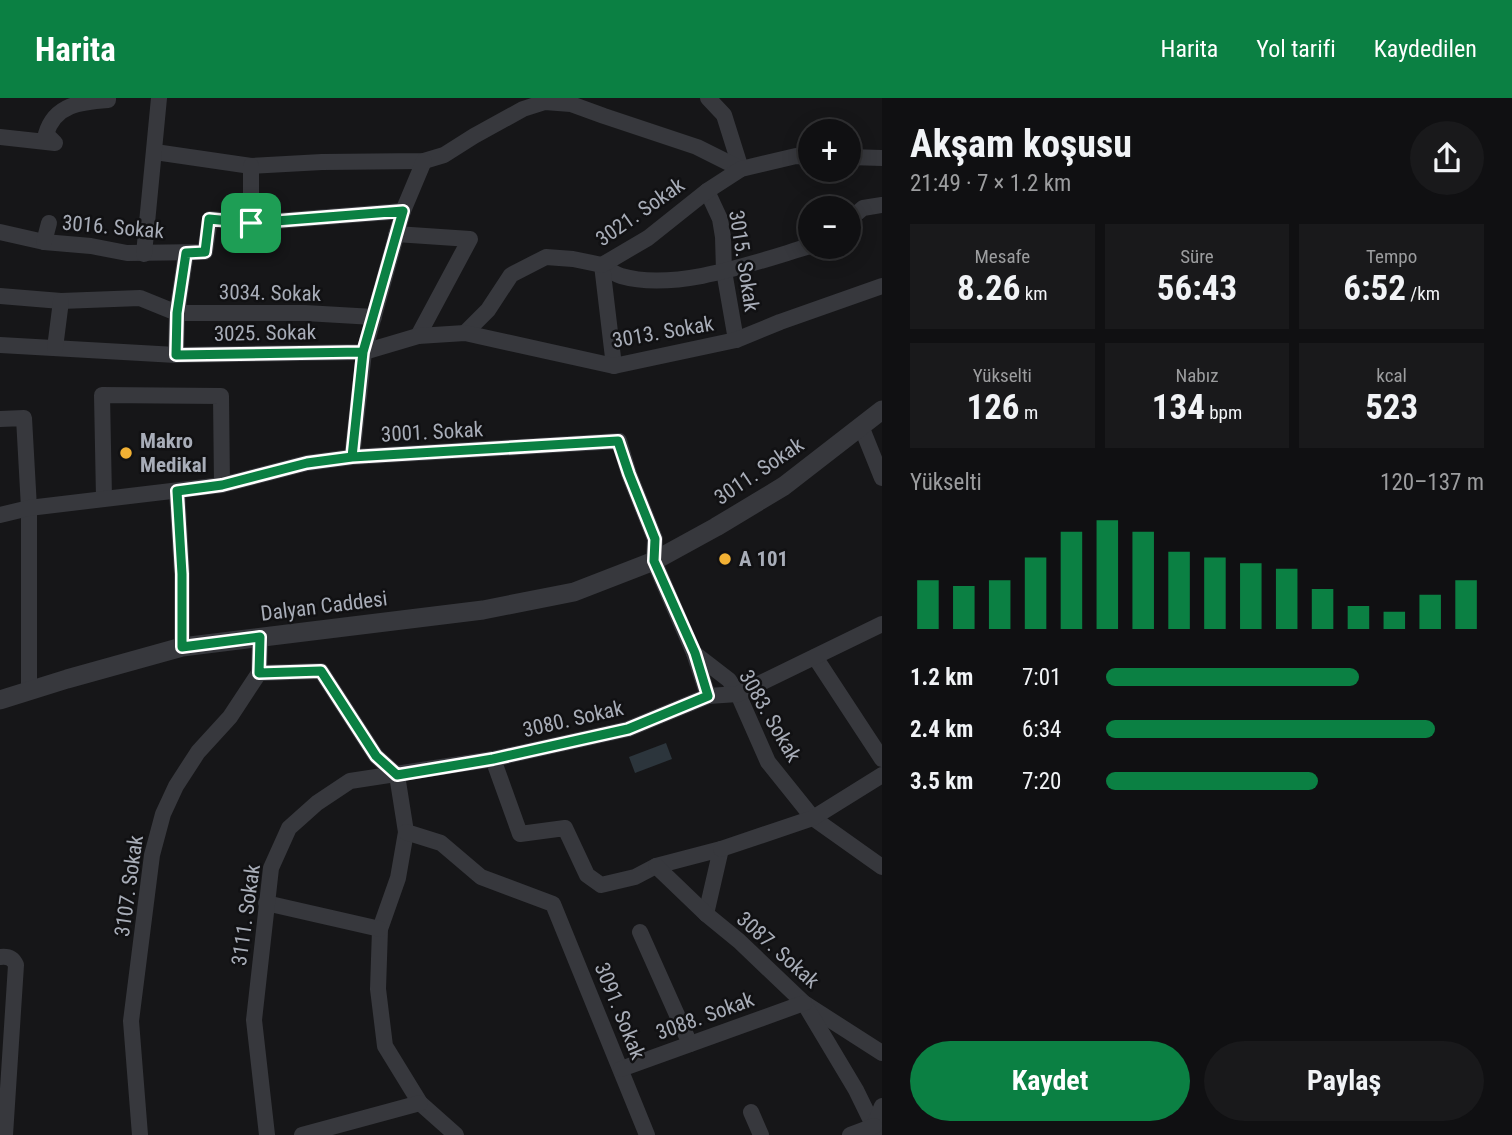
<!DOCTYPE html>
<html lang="tr">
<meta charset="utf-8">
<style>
body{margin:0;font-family:"Roboto Condensed",sans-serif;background:#19191b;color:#f1f3f6;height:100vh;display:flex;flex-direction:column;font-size:26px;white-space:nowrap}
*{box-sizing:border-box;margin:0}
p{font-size:23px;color:#9c9d9f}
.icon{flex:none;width:38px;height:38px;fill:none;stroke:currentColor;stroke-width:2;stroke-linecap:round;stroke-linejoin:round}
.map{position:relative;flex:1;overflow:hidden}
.sheet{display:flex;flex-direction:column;background:#101012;width:630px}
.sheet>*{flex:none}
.tools{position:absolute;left:798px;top:21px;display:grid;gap:14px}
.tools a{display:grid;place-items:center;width:63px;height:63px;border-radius:50%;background:#101012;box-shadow:0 4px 18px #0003,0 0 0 2px #303032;font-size:35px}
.pin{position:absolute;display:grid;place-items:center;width:60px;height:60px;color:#fff;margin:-30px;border-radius:14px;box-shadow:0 4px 10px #0006}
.round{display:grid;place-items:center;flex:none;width:74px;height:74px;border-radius:37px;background:#19191b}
.head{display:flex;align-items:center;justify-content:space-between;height:119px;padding:0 28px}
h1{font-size:38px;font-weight:700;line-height:52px}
.figures{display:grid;grid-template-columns:repeat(3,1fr);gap:10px;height:119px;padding:7px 28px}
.figures div{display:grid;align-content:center;border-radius:0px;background:#19191b;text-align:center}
.figures b{font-size:35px;font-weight:700}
.figures small{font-size:19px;font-weight:400}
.figures p{font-size:19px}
.chart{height:196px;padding:14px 28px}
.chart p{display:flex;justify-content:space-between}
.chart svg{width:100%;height:126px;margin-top:7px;stroke:#0b8043;stroke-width:6}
.action{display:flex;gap:14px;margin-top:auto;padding:14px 28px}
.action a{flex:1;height:80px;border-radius:42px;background:#0b8043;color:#fff;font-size:28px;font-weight:700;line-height:80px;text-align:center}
.action a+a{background:#19191b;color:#f1f3f6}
ul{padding:0 28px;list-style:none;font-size:23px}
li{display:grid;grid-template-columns:112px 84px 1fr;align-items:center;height:52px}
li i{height:18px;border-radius:9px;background:#0b8043}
header{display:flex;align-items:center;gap:42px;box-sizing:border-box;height:98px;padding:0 35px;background:#0b8043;color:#fff}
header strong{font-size:33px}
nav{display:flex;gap:38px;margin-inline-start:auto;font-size:24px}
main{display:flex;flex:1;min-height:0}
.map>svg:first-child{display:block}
</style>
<header>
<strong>Harita</strong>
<nav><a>Harita</a><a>Yol tarifi</a><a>Kaydedilen</a></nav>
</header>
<main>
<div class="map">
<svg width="882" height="1037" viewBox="0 0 882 1037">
<rect width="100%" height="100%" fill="#161618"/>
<polygon fill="#2c353c" points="666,645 672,661 635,675 629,659"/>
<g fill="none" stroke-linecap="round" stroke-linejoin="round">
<g stroke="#37383d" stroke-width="16">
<polyline points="708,0 724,17 741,71"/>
<path d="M0,39L55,45L46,36C55,6 81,4 108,2V0"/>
<polyline points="155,54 251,68 322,64 424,63 444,57 474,38 523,11 545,4 571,6 604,18 697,49 741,71"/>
<polyline points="849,59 882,60"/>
<polyline points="251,68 251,125"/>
<polyline points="707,93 720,121 723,139 724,173 736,242"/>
<polyline points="849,122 863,110 882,107"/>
<polyline points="0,134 44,144 91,148 127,155 205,154 210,121 251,125 403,113"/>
<polyline points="396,136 470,141 418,238"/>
<polyline points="44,144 49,125"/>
<polyline points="144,156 159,0"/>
<path d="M602,167C608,171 614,176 621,178C676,194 756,164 810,148"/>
<polyline points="602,167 614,268"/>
<polyline points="0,198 61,203 140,200 177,215 305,215 374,219"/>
<polyline points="465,235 488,212 511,177 546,159 573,161 602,167 648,140 707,93 741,71 796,58 810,59"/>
<polyline points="0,247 176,257 364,254 418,238 465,235 614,268 736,242 780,224 882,188"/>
<polyline points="55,250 61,203"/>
<polyline points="176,257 177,215 186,155"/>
<polyline points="0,321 24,320 29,410 29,593"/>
<polyline points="861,328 882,380"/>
<polyline points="352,359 364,254 403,113 424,63"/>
<polyline points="177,393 182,476 182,549"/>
<polyline points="104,400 102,297 221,298 222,387"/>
<polyline points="0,417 29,410 222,387 307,365 352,359 619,343 629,376 655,441 654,463 694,555 729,582 738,596 768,664 813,720 882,769"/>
<polyline points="815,559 882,661"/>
<polyline points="259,575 321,573 376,658 397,677 406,734 398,780 380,831 378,891 385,948 420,1005 456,1037"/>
<polyline points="259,575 260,539"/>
<polyline points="708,598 738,596 882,526"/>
<polyline points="493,661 520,736 565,730 587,777 601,787 635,779 656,768 721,751 706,816"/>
<polyline points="406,734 441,745 481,779 553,806 647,1037"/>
<polyline points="721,751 813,720 882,677"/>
<polyline points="656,768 706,816 739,843 804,905 882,955"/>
<polyline points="266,805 380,831"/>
<polyline points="640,834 690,946"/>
<path d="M0,859C8,858 13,860 16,867L5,1037"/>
<polyline points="807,910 856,992 878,1037"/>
<polyline points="621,971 804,905"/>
<polyline points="751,1014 761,1037"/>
<polyline points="874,1028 882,1008"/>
<polyline points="140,1037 131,923 152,757 163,716 176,688 198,654 230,619 259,575"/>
<polyline points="267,1037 254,922 271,770 289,730 317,705 350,683 493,661 628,631 708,598 694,555"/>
<polyline points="302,1037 420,1005"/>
<polyline points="850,1037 874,1028"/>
</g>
<polyline stroke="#37383d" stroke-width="19" points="0,602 67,581 182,549 483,512 574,494 654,463 716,429 784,388 882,312"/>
</g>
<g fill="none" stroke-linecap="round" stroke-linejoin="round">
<defs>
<polyline id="route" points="251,125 209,121 205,154 186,155 177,215 176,257 363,254 352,359 307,365 222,387 177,393 182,476 182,549 260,539 259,575 321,573 376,658 397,677 493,661 628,631 708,598 695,555 654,463 655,441 629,376 618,343 352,359 363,254 403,113 251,125"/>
</defs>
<use href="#route" stroke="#fff" stroke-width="14"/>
<use href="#route" stroke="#0b8043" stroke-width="9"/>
</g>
<g fill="#f2b134" stroke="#111113" stroke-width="2.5">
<circle cx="126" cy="355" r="7"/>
<circle cx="725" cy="461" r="7"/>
</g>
<g text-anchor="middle" stroke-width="5" stroke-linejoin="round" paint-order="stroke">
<g font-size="21" fill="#a8adb8" stroke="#111113">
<text transform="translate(640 114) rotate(-35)" y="7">3021. Sokak</text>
<text transform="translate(113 129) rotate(5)" y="7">3016. Sokak</text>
<text transform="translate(744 163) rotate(81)" y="7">3015. Sokak</text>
<text transform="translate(270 195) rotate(1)" y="7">3034. Sokak</text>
<text transform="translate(663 234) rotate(-10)" y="7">3013. Sokak</text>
<text transform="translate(265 235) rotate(-1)" y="7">3025. Sokak</text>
<text transform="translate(432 334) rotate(-3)" y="7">3001. Sokak</text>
<text transform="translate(759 373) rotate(-34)" y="7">3011. Sokak</text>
<text transform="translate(324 508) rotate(-7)" y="7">Dalyan Caddesi</text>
<text transform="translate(770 618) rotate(60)" y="7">3083. Sokak</text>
<text transform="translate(573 621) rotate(-13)" y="7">3080. Sokak</text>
<text transform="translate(129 788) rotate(-82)" y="7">3107. Sokak</text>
<text transform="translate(246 817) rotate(-82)" y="7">3111. Sokak</text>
<text transform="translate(778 852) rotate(42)" y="7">3087. Sokak</text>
<text transform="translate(620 913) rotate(68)" y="7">3091. Sokak</text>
<text transform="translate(705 918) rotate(-20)" y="7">3088. Sokak</text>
</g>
<g font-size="21" font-weight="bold" fill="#a8adb8" stroke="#111113" text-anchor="start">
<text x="140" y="350">Makro<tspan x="140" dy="24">Medikal</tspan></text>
<text x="739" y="468">A 101</text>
</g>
</g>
</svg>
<div class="tools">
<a>+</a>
<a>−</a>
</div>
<div class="pin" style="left:251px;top:125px;background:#1e9e55"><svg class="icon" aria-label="arrive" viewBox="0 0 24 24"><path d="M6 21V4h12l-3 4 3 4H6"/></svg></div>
</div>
<section class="sheet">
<div class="head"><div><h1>Akşam koşusu</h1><p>21:49 · 7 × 1.2 km</p></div><a class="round"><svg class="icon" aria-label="share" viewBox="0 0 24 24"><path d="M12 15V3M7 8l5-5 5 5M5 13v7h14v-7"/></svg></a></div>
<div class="figures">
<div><p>Mesafe</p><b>8.26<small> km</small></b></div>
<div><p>Süre</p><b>56:43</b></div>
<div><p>Tempo</p><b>6:52<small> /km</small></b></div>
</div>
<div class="figures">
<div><p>Yükselti</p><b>126<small> m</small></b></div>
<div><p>Nabız</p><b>134<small> bpm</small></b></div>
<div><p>kcal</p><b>523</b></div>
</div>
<div class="chart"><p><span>Yükselti</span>120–137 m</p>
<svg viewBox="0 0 160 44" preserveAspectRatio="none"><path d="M5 44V27M15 44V29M25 44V27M35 44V19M45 44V10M55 44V6M65 44V10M75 44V17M85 44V19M95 44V21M105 44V23M115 44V30M125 44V36M135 44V38M145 44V32M155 44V27"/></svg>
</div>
<ul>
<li><b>1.2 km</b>7:01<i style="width:67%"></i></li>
<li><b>2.4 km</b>6:34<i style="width:87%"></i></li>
<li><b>3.5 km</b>7:20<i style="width:56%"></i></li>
</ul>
<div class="action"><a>Kaydet</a><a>Paylaş</a></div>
</section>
</main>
